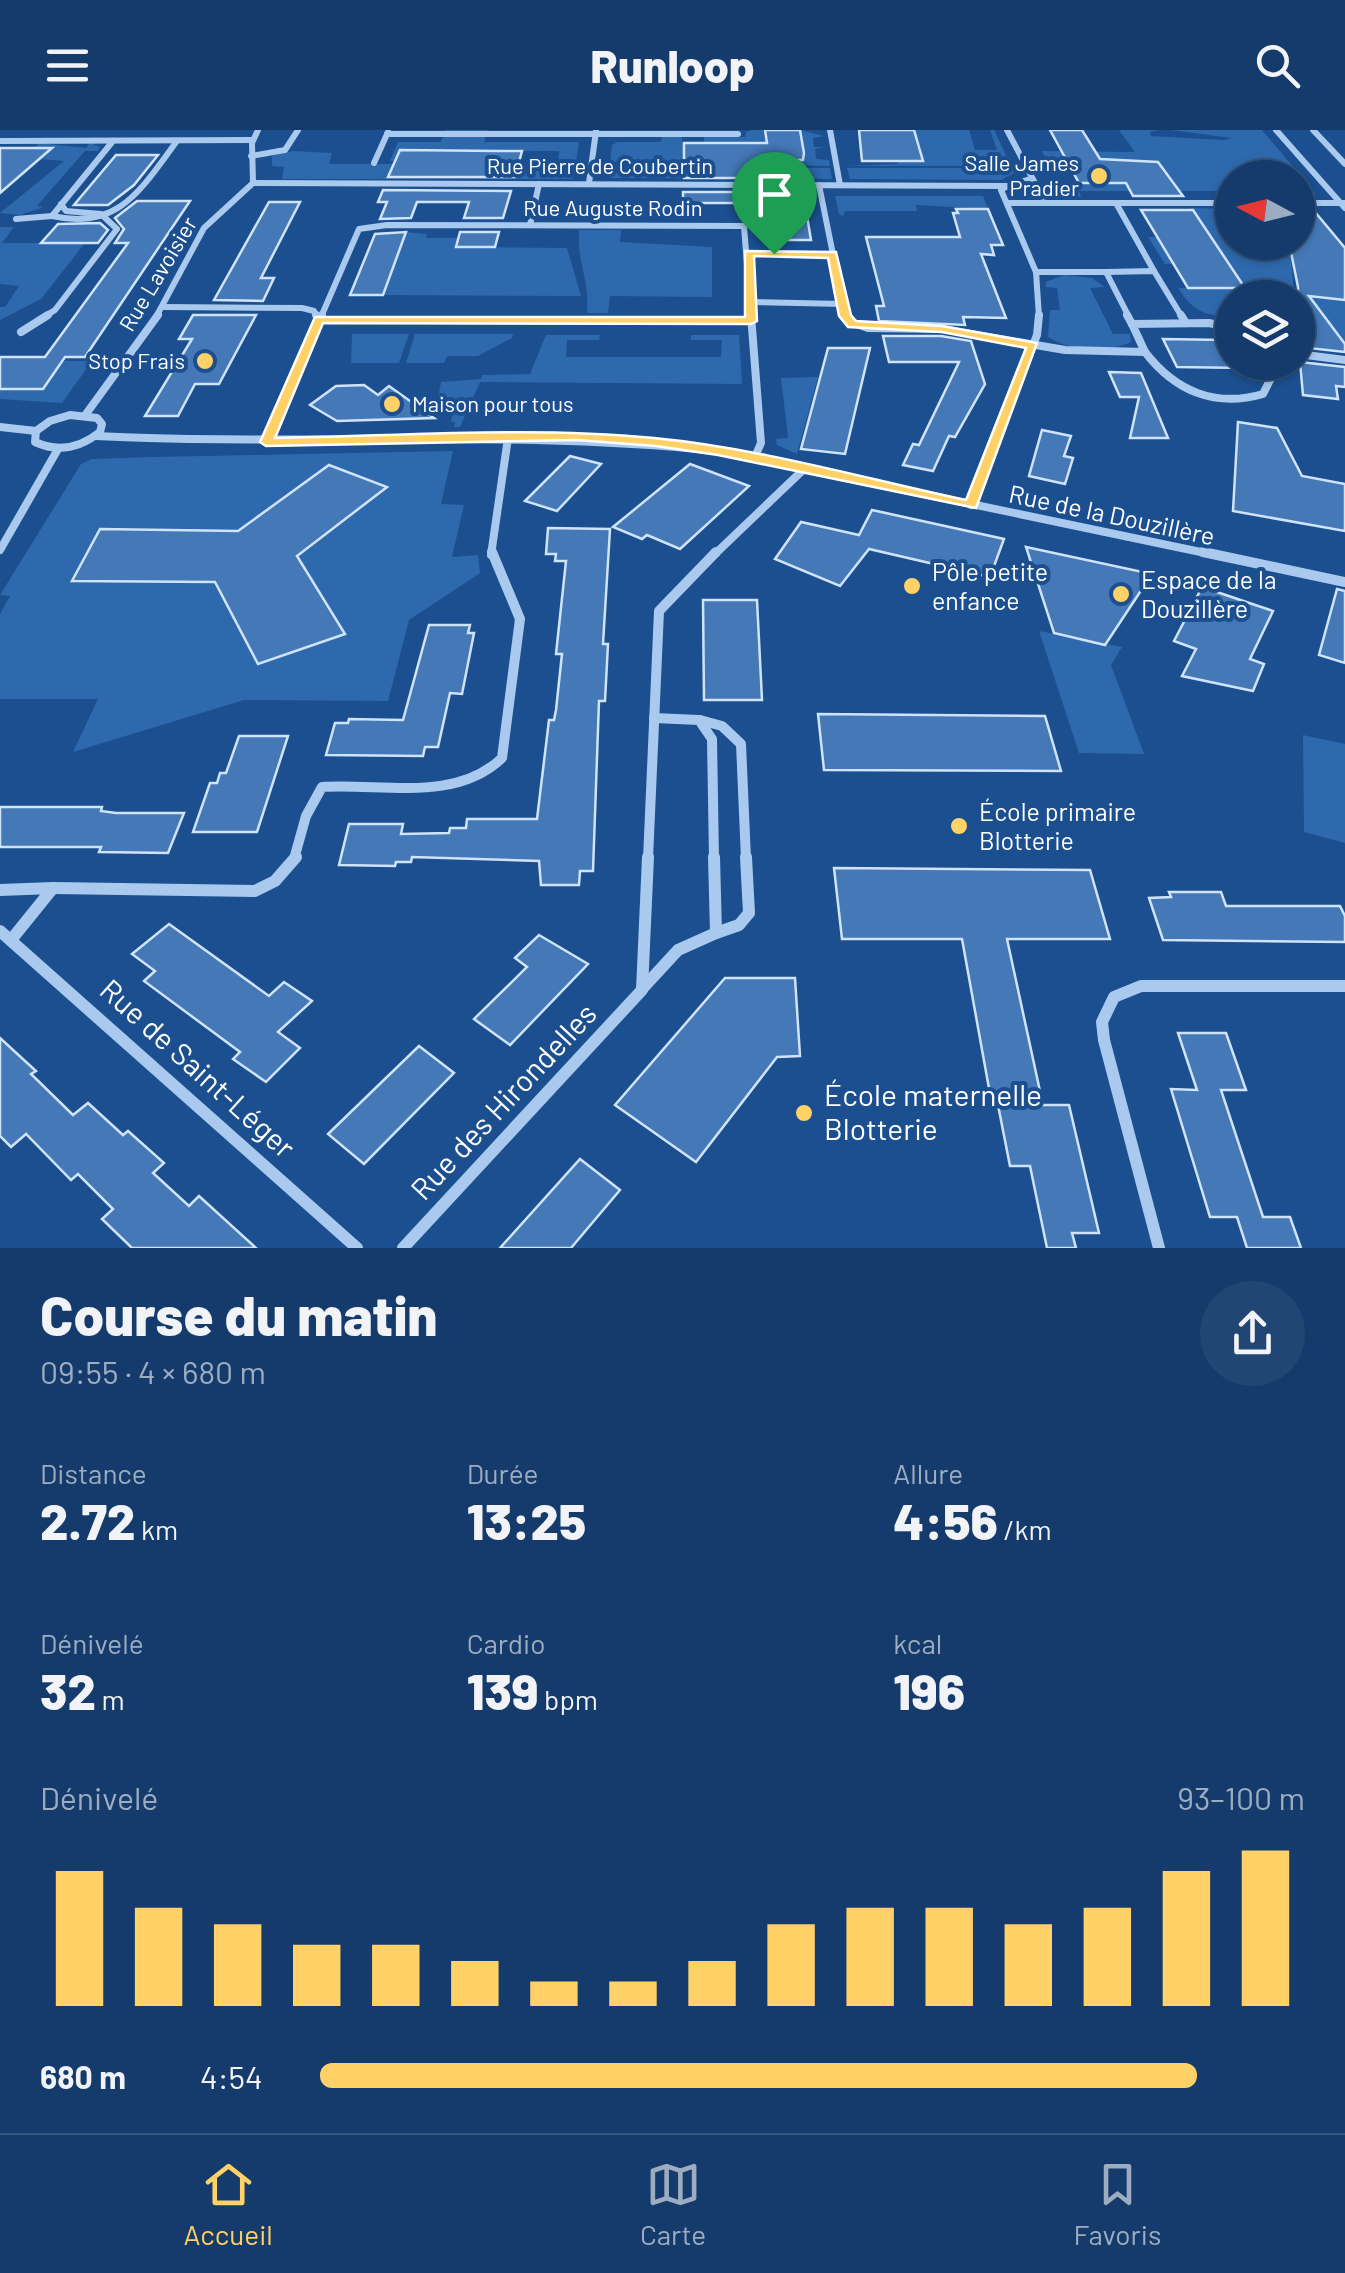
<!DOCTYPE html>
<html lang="fr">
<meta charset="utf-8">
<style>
body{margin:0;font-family:Barlow,sans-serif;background:#214673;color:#f1f3f6;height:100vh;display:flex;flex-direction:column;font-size:38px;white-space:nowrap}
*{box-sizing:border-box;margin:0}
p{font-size:32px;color:#9dadc1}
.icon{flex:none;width:55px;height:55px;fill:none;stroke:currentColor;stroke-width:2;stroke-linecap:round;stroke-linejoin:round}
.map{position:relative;height:1118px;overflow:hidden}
.drawer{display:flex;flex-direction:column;background:#143b6b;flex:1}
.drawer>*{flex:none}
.needle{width:65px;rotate:277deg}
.tools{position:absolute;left:1215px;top:30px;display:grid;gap:20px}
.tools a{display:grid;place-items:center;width:100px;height:100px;border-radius:50%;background:#143b6b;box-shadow:0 2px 8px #0004,0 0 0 2px #33557e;font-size:50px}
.pin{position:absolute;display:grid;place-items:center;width:85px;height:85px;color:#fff;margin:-102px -42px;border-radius:50% 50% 50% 0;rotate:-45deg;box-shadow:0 0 10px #0007}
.pin .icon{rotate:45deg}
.round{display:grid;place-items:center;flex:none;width:105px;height:105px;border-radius:52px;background:#214673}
.head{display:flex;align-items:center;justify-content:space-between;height:170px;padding:0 40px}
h1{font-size:55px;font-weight:800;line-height:75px}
.figures{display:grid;grid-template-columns:repeat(3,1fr);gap:15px;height:170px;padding:10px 40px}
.figures div{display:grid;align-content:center}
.figures b{font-size:50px;font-weight:800}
.figures small{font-size:28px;font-weight:400}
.figures p{font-size:28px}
.chart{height:280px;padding:20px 40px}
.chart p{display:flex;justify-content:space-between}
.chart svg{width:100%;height:180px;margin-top:10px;stroke:#ffd166;stroke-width:6}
ul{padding:0 40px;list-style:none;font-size:32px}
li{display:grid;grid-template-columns:160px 120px 1fr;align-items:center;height:75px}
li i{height:25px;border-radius:12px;background:#ffd166}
header{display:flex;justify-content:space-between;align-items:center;height:130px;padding:0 40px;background:#143b6b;font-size:45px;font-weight:800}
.menu{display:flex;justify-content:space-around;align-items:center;height:140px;border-top:2px solid #33557e;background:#143b6b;font-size:28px;color:#9dadc1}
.menu a{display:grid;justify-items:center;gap:5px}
.menu .active{color:#ffd166}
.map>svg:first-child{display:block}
</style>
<header><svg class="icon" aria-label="menu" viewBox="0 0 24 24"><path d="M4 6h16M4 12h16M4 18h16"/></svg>Runloop<svg class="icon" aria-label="search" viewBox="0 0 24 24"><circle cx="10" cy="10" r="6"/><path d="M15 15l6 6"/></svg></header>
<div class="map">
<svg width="1345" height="1118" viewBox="0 0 1345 1118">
<rect width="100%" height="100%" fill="#1b4f8f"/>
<g fill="#2e69ad">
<polygon points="446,0 488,0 484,12 579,12 576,32 558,32 559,21 400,20 395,31 390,31 398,12 441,12"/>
<polygon points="752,0 765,0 804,23 800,0 824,6 813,8 814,17 827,17 815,19 816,29 829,30 830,36 610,32 612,15 617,12 661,12 662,7 682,7 682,13 704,13 704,7 745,7 746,2"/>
<polygon points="914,0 969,0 975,20 997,20 990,0 994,0 1011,36 843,36 898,34 894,19 921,19"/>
<polygon points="1119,0 1158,0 1150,2 1151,6 1224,10 1232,8 1171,0 1262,0 1316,64 1301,68 1298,48 1232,48 1232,61 1079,61 1081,67 1051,60 1049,57 1078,52 1068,34 1048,33 1042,21 1135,22"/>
<polygon points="39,13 86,18 90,13 100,17 98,21 85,21 37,76 44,77 20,85 0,83 64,31 0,26 0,18 34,18"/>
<polygon points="293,21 332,23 329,34 575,34 573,49 282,49 284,37 272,36 272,26"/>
<polygon points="610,37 830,38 832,49 609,48"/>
<polygon points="847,38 1012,38 1014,43 1001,50 850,49"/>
<polygon points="835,66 983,66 988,79 916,75 917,81 845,81 843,86 839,84"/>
<path d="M1190,78L1232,79V112L1290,113L1294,164L1345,170V223L1298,217V210H1341L1322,184L1298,183V168H1232V186C1204,186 1194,182 1178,158L1244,157L1229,135L1165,134L1148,107H1209Z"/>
<polygon points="0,97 14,97 2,113 85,113 41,169 0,190 0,177 5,177 19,156 0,154"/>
<path d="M579,100H621L620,112L712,117V167L610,166L608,183H587C590,150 577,135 579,100Z"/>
<polygon points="406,102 427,104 426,108 459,108 457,117 567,118 581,166 383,165"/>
<path d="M1064,145L1092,148L1105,157L1090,158L1113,204H1130L1131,212C1108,223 1069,221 1048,207L1050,180H1060L1057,158L1046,157V152Z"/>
<polygon points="352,204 409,204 399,233 351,233"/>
<polygon points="415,204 513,204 512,208 478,226 447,226 444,233 406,233"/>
<polygon points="546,205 600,205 599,210 567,210 566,227 721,227 722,210 691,210 691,205 739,205 742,254 480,252 460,297 454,297 455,292 451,292 454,278 437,274 441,252 481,249 482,245 530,244"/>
<polygon points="63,231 92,231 62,273 0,269 0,259 43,259"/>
<polygon points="818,247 797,324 777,315 776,309 788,308 781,248"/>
<polygon points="453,321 441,374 464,375 452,427 478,425 480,443 409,490 388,571 244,570 73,622 98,569 0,569 0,484 10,466 0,465 81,334 92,329 152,327"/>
<polygon points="1039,501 1122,517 1111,535 1144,624 1079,623"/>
<polygon points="1303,605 1345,614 1345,713 1304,702"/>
</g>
<g fill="#4478b7" stroke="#cfe3fa" stroke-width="2.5">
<polygon points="765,0 800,0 804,23 803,30 798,30 801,48 684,48 684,13 767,13"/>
<polygon points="859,0 914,0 923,31 862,31"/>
<polygon points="1050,0 1082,0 1100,29 1158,32 1183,66 1133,66 1126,53 1079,53"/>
<polygon points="0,18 52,18 0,63"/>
<polygon points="400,20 499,21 522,21 515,47 388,47"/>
<polygon points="116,25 158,25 134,55 108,75 74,75"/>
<polygon points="383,60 511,61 503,88 464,88 469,72 417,72 411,88 380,89 387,72 378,72"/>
<polygon points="683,62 803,62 811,110 782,110 777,73 683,73"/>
<polygon points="137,71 190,71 85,227 65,227 43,259 0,259 0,227 45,227 128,113 115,113 124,99 115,88"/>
<polygon points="269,72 300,72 261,148 274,148 263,171 214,170"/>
<polygon points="956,79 988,79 1003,115 991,115 994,125 981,124 1006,188 963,187 965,195 879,191 876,176 884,176 866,107 960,107 953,83 958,83"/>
<polygon points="1141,80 1193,80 1245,158 1188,158"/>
<polygon points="1298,82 1315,82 1345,118 1345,170 1309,166 1345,214 1345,222 1299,217 1298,157 1289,112 1298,112"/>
<polygon points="100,93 108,100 98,113 41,113 58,94"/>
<polygon points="406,102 383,165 350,165 375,104"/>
<polygon points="460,102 499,102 495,117 456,117"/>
<polygon points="193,185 256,185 219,254 195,254 178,286 145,286 192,209 179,209"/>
<polygon points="883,206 941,206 971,211 985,254 955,307 949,306 933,341 903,335 913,314 919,315 959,232 889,232"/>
<polygon points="1163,209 1225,210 1232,223 1232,232 1241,238 1177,237"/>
<polygon points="828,218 870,218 845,324 801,319"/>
<polygon points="1300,232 1345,237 1345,257 1336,256 1338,269 1303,265"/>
<polygon points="1109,242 1141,243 1168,308 1130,308 1139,267 1120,267"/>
<polygon points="364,255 378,265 389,256 434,288 337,291 310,275 336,256"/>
<polygon points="1238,292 1277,298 1302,346 1345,354 1345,401 1233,381"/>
<polygon points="1042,300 1071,306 1064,326 1073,328 1065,354 1029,346"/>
<polygon points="570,326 601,334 557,381 525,371"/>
<polygon points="690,334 749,356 680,419 647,405 642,409 613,397"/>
<polygon points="329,335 387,357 297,426 345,504 258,534 215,452 72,451 100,399 238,401"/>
<polygon points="872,380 1004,409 990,447 869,419 840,456 775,429 801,392 859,405"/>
<polygon points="548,398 610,399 603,514 608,514 605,571 599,571 593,741 580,741 579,755 541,755 539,731 412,727 411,732 396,732 395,736 339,735 349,694 403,694 401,704 449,703 450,698 466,698 467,689 537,689 549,590 554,590 556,580 562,524 556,524 566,431 555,431 556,424 546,424"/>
<polygon points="1026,417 1152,444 1105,515 1054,503"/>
<polygon points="1202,457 1273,481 1250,529 1264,534 1253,561 1182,546 1196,519 1174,511"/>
<polygon points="1337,459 1345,461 1345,533 1319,525"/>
<polygon points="703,470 757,470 762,570 704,570"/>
<polygon points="429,495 470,495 468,503 474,503 462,564 450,563 438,617 425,617 423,626 326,625 335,593 348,593 349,589 403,590"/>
<polygon points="818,584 1045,586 1061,641 824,640"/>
<polygon points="239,606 288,606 257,702 193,702 210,653 217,653 220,643 226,643"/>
<polygon points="0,677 102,677 101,681 116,683 184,683 168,723 99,722 101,717 0,717"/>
<polygon points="834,738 1090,740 1110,809 1007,809 1043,975 1069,975 1099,1103 1072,1103 1076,1118 1047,1118 1030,1036 1010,1036 998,975 992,975 962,809 842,809"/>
<polygon points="1169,762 1221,762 1226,776 1340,776 1345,786 1345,812 1163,810 1149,768 1171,767"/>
<polygon points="169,794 269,866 284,852 312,871 278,902 300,918 266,952 233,929 240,922 144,851 155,841 132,824"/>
<polygon points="539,805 588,834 510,915 474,889 527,837 515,828"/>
<polygon points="725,848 795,848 800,926 777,927 696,1032 615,975"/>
<polygon points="1178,903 1226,903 1246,960 1221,960 1263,1087 1290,1087 1301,1118 1247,1118 1237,1087 1210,1087 1171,959 1197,960"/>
<polygon points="0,908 36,941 31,944 73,985 88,973 123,1005 128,1001 164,1033 153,1043 189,1076 199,1066 256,1118 132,1118 102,1089 113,1079 78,1044 71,1050 26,1004 11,1017 0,1006"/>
<polygon points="419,916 454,943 364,1034 328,1004"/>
<polygon points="580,1029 620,1060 571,1118 500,1118"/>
</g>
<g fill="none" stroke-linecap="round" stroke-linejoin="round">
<g stroke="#a9c9ee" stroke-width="6">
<polyline points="830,0 840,55"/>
<polyline points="1007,0 1045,72"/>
<polyline points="1276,0 1345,78"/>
<polyline points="1313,0 1345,34"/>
<polyline points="387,4 738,4"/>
<polyline points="0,11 253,10"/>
<path d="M113,11L52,86C119,101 141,59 177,11"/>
<polyline points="251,26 285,20 298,0"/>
<polyline points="374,33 388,2"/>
<polyline points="253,53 1007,56 1030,49"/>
<polyline points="589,53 596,1"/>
<polyline points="819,55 843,174"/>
<polyline points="1006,57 1001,60 1036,142 1039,187"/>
<polyline points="1007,73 1232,73"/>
<polyline points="1116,73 1154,141"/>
<polyline points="1298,73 1344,73"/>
<polyline points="16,89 52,86"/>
<polyline points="530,95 539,54"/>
<polyline points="748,123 832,125"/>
<polyline points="1036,142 1106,142"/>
<polyline points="750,172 843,174 847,187"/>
<polyline points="163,177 302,178 314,181 317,187"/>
<polyline points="44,187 55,180 117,99 101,84 66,81 61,74"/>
<polyline points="156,187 204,98 253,53 252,13 258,0"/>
<polyline points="321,187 359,99 387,95 744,96 751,187"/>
<polyline points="1129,187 1106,142 1154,141 1182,187"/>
</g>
<g stroke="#a9c9ee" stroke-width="8">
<polyline points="316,185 319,190 751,191"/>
<polyline points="751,185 761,313 754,329"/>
<path d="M846,185L848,191L868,198L942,199L1065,220L1145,222C1175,261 1215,278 1263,264L1271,248L1268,232"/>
<polyline points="1127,185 1132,194"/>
<polyline points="1181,185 1186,193"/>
<polyline points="21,202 48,185"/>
<polyline points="1145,222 1132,194 1209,193 1232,198"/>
<polyline points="1298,224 1345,230"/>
<polyline points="86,284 158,185"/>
<path d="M70,285L97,288L102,294L100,302C80,318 59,323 35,312L36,301L50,291Z"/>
<polyline points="0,297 36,301"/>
<path d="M96,306C304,316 511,299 718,321L1215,425"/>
<polyline points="266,312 322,185"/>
<polyline points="971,375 1037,205 1039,185"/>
<polyline points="0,420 58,319"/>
<polyline points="491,425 508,308"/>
<polyline points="714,425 804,339"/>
</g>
<g stroke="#a9c9ee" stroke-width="10">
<polyline points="1203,422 1345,452"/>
<polyline points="654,588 699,590 712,609 714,729"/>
<polyline points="700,590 722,596 741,614 746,729"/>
<path d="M294,729L306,686L322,657C382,653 455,673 502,628L520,489L492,422"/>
<polyline points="648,729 659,481 716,422"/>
</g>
<g stroke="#a9c9ee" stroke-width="12">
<polyline points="53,758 255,761 275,751 296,727"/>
<polyline points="0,760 53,758 11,810"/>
<polyline points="0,801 357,1118"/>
<polyline points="716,803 739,795 749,783 746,727"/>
<polyline points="642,859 678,820 716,803 714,727"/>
<polyline points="403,1118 642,860 648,727"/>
<polyline points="1159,1118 1104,910 1102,892 1114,867 1141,856 1345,856"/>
</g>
</g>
<path fill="#ffd166" stroke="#fff" stroke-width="2.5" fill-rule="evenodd" d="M745,121L836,122L851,185L856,191L942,196L1037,213L976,378L718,325L656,316L576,310L266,316L260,312L315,187H745ZM754,126L828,128L839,186L848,197L942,202L1026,218L966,370C863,348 759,318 654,308C529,296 400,306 275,308L323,193L751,194L757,191Z"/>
<g fill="#ffd166" stroke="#1b4f8f" stroke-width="4">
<circle cx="1099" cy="46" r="10"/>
<circle cx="205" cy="231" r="10"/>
<circle cx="392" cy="274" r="10"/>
<circle cx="912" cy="456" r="10"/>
<circle cx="1121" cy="464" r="10"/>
<circle cx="959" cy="696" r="10"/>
<circle cx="804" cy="983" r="10"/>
</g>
<g text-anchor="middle" stroke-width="8" stroke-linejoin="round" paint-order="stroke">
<g font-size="22" fill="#fff" stroke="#1b4f8f" text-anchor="end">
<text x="1079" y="41">Salle James<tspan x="1079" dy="25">Pradier</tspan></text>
<text x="185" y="239">Stop Frais</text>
<text x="412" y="282" text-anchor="start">Maison pour tous</text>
</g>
<g font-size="22" fill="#fff" stroke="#1b4f8f">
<text x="600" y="44">Rue Pierre de Coubertin</text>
<text x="613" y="86">Rue Auguste Rodin</text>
<text transform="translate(158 144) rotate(-59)" y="8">Rue Lavoisier</text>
</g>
<g font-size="25" fill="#fff" stroke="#1b4f8f">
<text transform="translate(1112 385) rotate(12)" y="9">Rue de la Douzillère</text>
</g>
<g font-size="25" fill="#fff" stroke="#1b4f8f" text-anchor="start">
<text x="932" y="451">Pôle petite<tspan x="932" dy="29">enfance</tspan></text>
<text x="1141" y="459">Espace de la<tspan x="1141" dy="29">Douzillère</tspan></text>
<text x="979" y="691">École primaire<tspan x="979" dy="29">Blotterie</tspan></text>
</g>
<g font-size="30" fill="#fff" stroke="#1b4f8f">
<text transform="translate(197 939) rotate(42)" y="10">Rue de Saint-Léger</text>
<text transform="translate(504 972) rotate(-47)" y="10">Rue des Hirondelles</text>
</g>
<g font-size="30" fill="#fff" stroke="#1b4f8f" text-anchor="start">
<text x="824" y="976">École maternelle<tspan x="824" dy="34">Blotterie</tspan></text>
</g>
</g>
</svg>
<div class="tools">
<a><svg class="needle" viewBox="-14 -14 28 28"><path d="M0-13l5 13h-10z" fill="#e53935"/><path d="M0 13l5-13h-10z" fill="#9dadc1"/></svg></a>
<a><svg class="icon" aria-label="layers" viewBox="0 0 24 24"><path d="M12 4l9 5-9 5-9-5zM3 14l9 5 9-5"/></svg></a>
</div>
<div class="pin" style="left:774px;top:124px;background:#1e9e55"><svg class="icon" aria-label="arrive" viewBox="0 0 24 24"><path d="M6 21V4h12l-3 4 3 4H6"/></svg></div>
</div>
<section class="drawer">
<div class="head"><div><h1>Course du matin</h1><p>09:55 · 4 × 680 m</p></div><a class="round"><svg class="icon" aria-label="share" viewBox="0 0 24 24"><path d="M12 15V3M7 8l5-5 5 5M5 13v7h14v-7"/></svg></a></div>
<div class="figures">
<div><p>Distance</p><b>2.72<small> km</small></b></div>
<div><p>Durée</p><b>13:25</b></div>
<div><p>Allure</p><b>4:56<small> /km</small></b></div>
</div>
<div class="figures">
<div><p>Dénivelé</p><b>32<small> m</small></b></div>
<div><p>Cardio</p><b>139<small> bpm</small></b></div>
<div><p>kcal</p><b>196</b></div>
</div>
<div class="chart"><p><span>Dénivelé</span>93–100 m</p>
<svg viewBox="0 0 160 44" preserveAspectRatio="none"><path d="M5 44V11M15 44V20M25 44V24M35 44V29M45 44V29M55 44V33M65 44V38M75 44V38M85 44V33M95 44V24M105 44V20M115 44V20M125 44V24M135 44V20M145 44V11M155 44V6"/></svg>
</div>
<ul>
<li><b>680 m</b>4:54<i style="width:89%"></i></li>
</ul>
</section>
<nav class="menu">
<a class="active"><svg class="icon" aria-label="home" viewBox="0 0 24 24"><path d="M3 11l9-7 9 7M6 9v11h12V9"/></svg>Accueil</a>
<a><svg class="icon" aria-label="map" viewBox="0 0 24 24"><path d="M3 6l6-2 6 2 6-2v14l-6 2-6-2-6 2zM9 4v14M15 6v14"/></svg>Carte</a>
<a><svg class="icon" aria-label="saved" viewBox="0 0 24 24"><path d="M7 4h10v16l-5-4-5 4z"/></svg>Favoris</a>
</nav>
